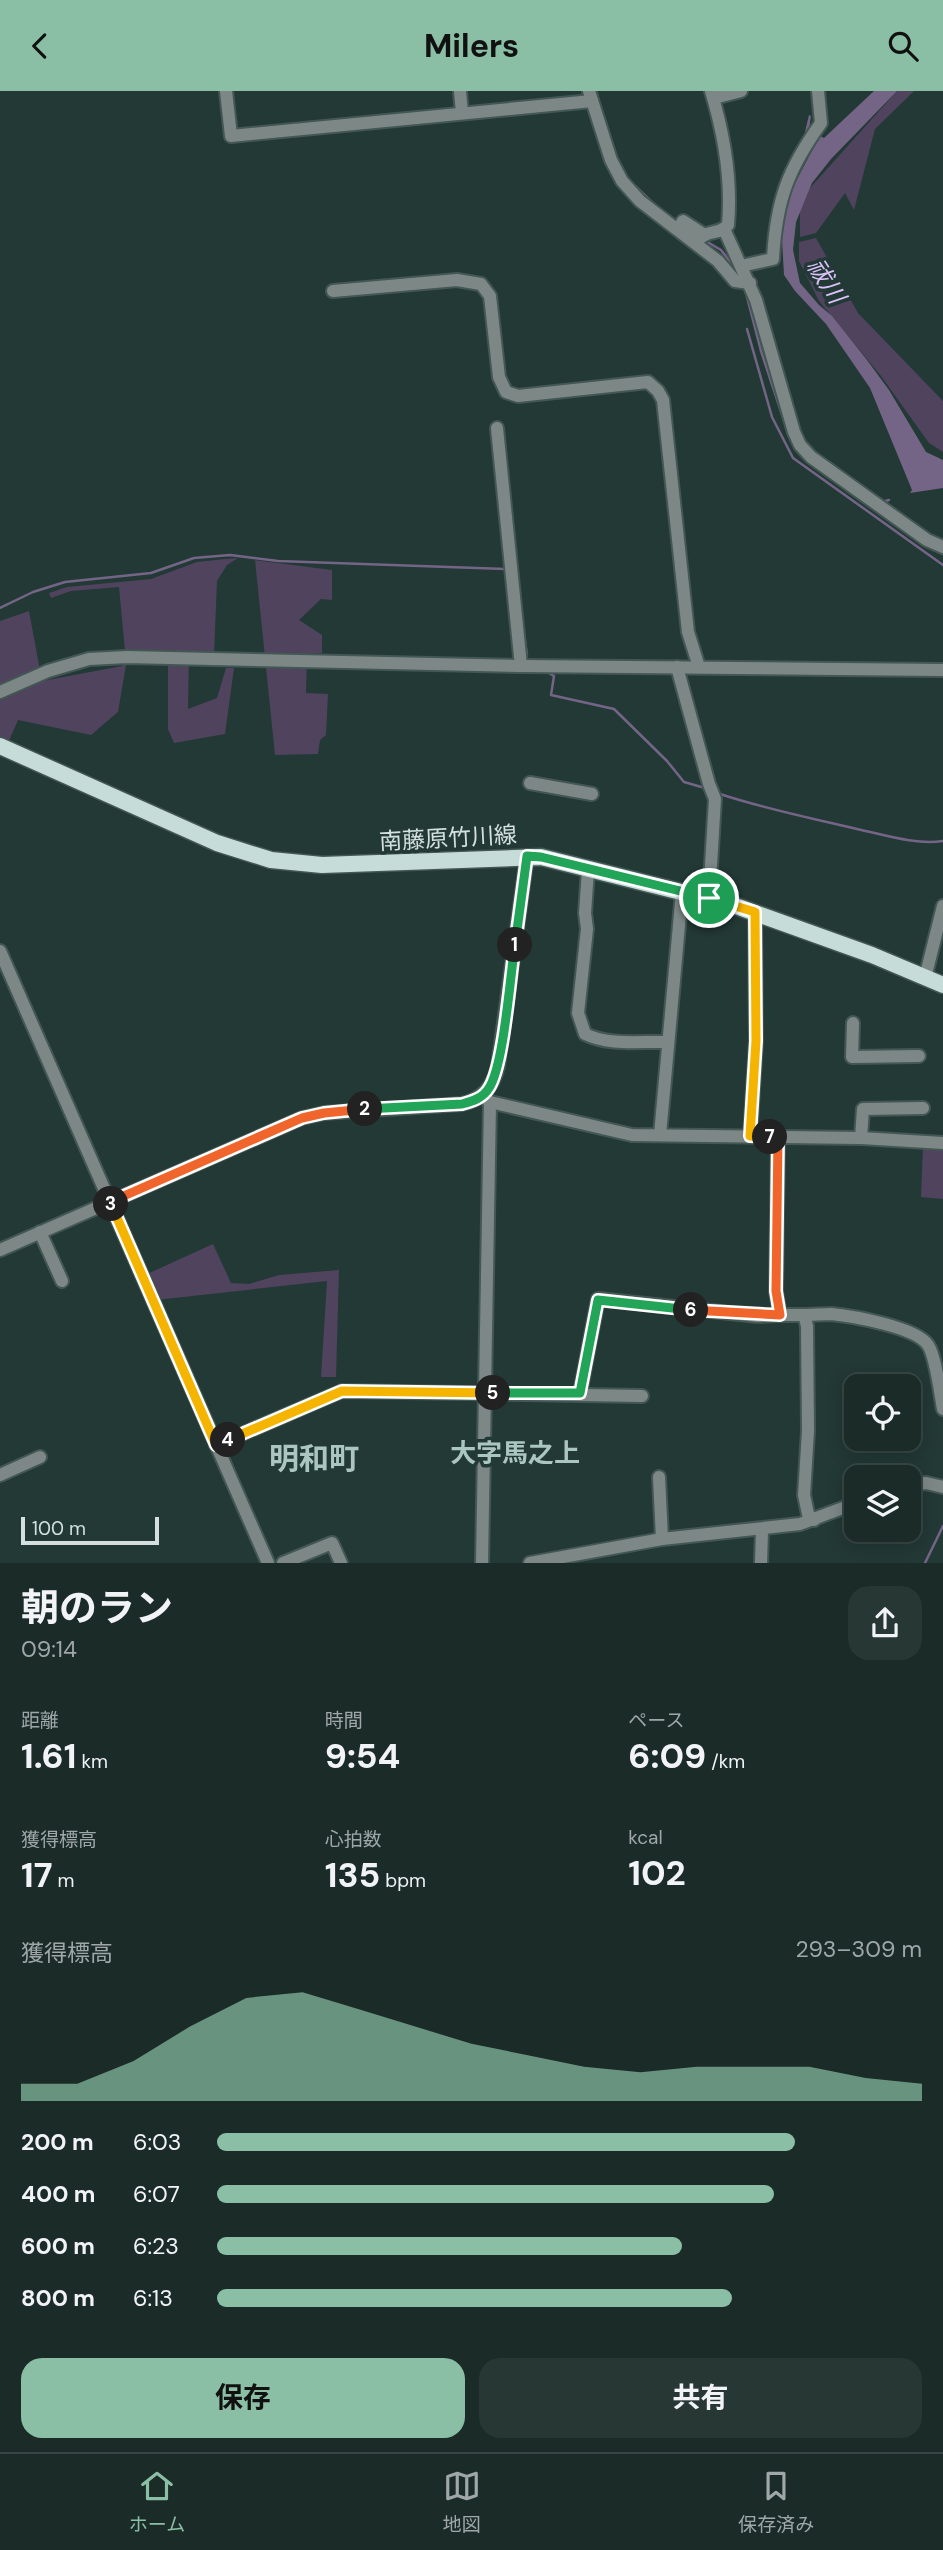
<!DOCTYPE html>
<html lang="ja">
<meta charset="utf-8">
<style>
body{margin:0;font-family:"DM Sans","Noto Sans JP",sans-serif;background:#273734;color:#f1f3f6;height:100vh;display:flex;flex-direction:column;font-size:26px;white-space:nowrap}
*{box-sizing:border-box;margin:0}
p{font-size:23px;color:#9fa7a8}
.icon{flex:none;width:38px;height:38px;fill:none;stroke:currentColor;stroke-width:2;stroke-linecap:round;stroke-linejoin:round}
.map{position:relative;height:1472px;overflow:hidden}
.side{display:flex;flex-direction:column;background:#1a2b28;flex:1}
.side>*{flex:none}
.fabs{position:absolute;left:844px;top:1283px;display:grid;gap:14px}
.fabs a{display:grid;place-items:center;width:77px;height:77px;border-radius:14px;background:#1a2b28;box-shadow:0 4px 18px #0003,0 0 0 2px #384745;font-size:35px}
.scale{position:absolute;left:21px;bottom:18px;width:138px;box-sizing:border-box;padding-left:7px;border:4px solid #d3e0de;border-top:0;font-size:19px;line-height:24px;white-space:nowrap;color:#d3e0de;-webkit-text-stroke:5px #233936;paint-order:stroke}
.pin{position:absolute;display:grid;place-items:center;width:60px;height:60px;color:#fff;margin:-30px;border:4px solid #fff;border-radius:50%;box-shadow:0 2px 7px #0007}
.km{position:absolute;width:35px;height:35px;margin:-18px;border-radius:50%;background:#222;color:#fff;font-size:19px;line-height:35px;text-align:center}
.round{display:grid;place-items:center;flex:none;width:74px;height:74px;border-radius:21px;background:#273734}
.overview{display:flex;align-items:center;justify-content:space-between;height:119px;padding:0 21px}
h1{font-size:38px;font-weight:700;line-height:52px}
.metrics{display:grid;grid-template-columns:repeat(3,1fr);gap:10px;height:119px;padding:7px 21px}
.metrics div{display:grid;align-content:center}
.metrics b{font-size:35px;font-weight:700}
.metrics small{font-size:19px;font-weight:400}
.metrics p{font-size:19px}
.chart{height:196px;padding:14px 21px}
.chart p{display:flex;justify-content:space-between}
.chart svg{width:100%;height:126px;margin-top:7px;fill:#8abfa5;opacity:.7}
.action{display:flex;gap:14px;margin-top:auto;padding:14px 21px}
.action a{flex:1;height:80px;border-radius:21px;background:#8abfa5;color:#111;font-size:28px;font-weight:700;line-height:80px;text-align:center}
.action a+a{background:#273734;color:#f1f3f6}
ul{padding:0 21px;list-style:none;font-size:23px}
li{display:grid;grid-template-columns:112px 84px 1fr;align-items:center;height:52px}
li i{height:18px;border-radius:9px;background:#8abfa5}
header{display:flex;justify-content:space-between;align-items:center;height:91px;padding:0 21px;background:#8abfa5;color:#111;font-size:32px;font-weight:700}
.tab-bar{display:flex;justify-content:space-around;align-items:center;height:98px;border-top:2px solid #384745;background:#1a2b28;font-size:19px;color:#9fa7a8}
.tab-bar a{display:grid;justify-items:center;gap:4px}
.tab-bar .selected{color:#8abfa5}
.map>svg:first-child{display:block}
</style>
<header><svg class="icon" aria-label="back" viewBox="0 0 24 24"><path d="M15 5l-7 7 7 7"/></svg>Milers<svg class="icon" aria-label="search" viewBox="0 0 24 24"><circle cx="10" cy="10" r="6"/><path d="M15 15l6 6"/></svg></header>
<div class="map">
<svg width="943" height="1472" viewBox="0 0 943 1472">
<rect width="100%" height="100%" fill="#233936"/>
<g fill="#4f435e">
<polygon points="897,0 914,0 875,38 854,119 845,102 816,142 800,146 800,120 810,97"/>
<polygon points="816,147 858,222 943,310 943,361 929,352 881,285 819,210 799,170 799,151"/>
<polygon points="238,467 227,474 217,490 214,564 189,564 188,618 217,607 226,577 234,577 225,643 174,652 168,638 168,564 128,562 118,621 91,644 18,629 8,652 0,649 0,530 29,520 42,590 122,575 125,560 119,496 71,500 51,507 49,502 67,496 151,488 197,471 225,468 238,467 332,479 332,509 321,508 299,529 322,544 322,562 307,563 306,602 328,603 326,644 320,649 318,663 275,664 255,469"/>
<polygon points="923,1056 943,1059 943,1108 921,1106"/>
<polygon points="213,1153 231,1192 249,1193 279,1184 339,1179 336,1286 321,1286 327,1190 156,1209 145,1184"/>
</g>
<polygon fill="#746586" points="874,0 897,0 831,68 812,92 796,131 793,159 800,192 819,214 832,225 867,269 889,299 926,361 943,369 943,397 910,402 912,399 870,297 826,233 795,200 784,184 782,149 786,116 794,94 816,52 805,41 809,24 811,25 809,39 824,47"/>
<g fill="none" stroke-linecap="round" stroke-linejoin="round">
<g stroke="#746586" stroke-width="2.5">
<polyline points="596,0 599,10"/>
<polyline points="635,95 656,115"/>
<polyline points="704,149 721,159 735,177"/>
<polyline points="746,202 761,260 789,345 798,361"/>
<polyline points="747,238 772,326 793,367 943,474"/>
<polyline points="862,410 925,455 943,463"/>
<polyline points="882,411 889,409"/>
<polyline points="0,517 33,501 65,491 151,482 194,467 230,464 278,470 505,478"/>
<polyline points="522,529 527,564"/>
<polyline points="547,581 554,585 551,604 614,618 667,670 684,691 705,697"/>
<path d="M720,703C765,718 811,727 857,738C885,744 915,754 943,750"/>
<polyline points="925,1472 943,1435"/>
</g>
<defs>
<g id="minor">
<polyline points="226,0 231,45 592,10"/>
<polyline points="460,0 462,22"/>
<polyline points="589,0 611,69 622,90 640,110 718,170 735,190 750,192"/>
<polyline points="714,7 741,0"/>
<polyline points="678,138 683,130 703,143"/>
<polyline points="724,138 756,209 794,341 800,354 811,366 927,449 943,456"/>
<path d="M696,151C708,137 718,145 728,134C732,89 724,43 711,0"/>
<path d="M741,175L773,168C776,110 788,78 821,32L818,0"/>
<polyline points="333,200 457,189 481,193 490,205 499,286 506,301 518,305 648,291 658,300 663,309 688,541 699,576"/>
<polyline points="497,337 521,575"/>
<polyline points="677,576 709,693 715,708 709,807"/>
<polyline points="0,601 48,580 89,568 127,566 521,575 943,579"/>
<polyline points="530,692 592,703"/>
<path d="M588,779L585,822L587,838L578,922L585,943C609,955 641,950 667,951"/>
<polyline points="0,860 268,1472"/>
<polyline points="925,887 943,815"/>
<polyline points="853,932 852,966 919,965"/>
<polyline points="482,1005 490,1011 632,1044 861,1047 943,1052"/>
<polyline points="660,1044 682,801"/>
<polyline points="750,1045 756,950 755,821"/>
<polyline points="778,1046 776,1201 780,1224 804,1224 807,1235 808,1340 804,1404 808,1423 814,1429"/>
<polyline points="861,1047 863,1018 923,1017"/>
<polyline points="40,1141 62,1190"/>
<path d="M0,1159L302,1027L324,1022L462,1013C483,1008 493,996 498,975L527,765"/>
<path d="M804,1224C812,1224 822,1223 831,1223C852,1225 916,1236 928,1254C936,1266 940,1303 943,1318"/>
<polyline points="580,1302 598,1208 758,1225 780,1224"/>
<polyline points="216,1354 342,1300 642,1305"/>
<polyline points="0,1384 40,1366"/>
<polyline points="659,1386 662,1448"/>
<polyline points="908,1394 926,1392 943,1396"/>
<polyline points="283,1472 332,1452 341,1472"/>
<polyline points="482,1472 490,1011"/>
<polyline points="530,1472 662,1448 800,1433 856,1412"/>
<polyline points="761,1472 762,1439"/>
</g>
<polyline id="major" points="0,655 217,752 271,769 322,774 541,766 733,814 872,864 943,894"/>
</defs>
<use href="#minor" stroke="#435754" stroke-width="16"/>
<use href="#major" stroke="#435754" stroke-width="19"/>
<use href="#minor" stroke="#7d8886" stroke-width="12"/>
<use href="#major" stroke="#c5dcd8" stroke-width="16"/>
</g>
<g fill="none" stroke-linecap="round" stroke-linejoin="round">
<defs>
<polyline id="split-1" points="515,854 527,765 541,766 709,807"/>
<path id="split-2" d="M365,1018L462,1013C473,1010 483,1007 489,997C504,974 510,885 515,854"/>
<polyline id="split-3" points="111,1113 110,1111 302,1027 324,1022 365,1018"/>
<polyline id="split-4" points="111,1113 216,1354 228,1349"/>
<polyline id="split-5" points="228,1349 342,1300 493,1302"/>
<polyline id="split-6" points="493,1302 580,1302 598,1209 691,1219"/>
<polyline id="split-7" points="691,1219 780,1224 776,1200 778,1046 770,1046"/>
<polyline id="split-8" points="709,807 755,821 756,950 750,1045 770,1046"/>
</defs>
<use href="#split-1" stroke="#fff" stroke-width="14"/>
<use href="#split-2" stroke="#fff" stroke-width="14"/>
<use href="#split-3" stroke="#fff" stroke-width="14"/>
<use href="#split-4" stroke="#fff" stroke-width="14"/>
<use href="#split-5" stroke="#fff" stroke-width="14"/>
<use href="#split-6" stroke="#fff" stroke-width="14"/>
<use href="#split-7" stroke="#fff" stroke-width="14"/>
<use href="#split-8" stroke="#fff" stroke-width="14"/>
<use href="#split-1" stroke="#22a559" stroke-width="9"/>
<use href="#split-2" stroke="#22a559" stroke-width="9"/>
<use href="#split-3" stroke="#f0652b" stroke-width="9"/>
<use href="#split-4" stroke="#f5b400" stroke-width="9"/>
<use href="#split-5" stroke="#f5b400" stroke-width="9"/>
<use href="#split-6" stroke="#22a559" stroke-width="9"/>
<use href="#split-7" stroke="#f0652b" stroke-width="9"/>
<use href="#split-8" stroke="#f5b400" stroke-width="9"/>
</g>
<g text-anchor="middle" stroke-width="7" stroke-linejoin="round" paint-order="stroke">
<g font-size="23" fill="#d3e0de" stroke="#233936">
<text transform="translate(448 747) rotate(-3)" y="8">南藤原竹川線</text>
</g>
<g font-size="24" font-style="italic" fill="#dcc2fb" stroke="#233936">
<text transform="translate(826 190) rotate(57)" y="8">祓川</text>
</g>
<g font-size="26" font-weight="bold" fill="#abc5c0" stroke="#233936">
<text x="515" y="1371">大字馬之上</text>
</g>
<g font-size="30" font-weight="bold" fill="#abc5c0" stroke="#233936">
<text x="314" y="1378">明和町</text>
</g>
</g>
</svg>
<div class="fabs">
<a><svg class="icon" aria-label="locate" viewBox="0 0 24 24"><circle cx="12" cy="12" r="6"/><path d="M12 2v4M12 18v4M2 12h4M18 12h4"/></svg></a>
<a><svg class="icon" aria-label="layers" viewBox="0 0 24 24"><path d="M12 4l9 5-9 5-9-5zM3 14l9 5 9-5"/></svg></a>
</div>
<div class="scale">100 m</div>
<div class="pin" style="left:709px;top:807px;background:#1e9e55"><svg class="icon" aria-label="arrive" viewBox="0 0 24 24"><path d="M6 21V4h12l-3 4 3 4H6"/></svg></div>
<b class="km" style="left:515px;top:854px">1</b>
<b class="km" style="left:365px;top:1018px">2</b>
<b class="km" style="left:111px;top:1113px">3</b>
<b class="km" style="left:228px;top:1349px">4</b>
<b class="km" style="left:493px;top:1302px">5</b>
<b class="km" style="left:691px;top:1219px">6</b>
<b class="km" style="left:770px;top:1046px">7</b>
</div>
<section class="side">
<div class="overview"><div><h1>朝のラン</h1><p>09:14</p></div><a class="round"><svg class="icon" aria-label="share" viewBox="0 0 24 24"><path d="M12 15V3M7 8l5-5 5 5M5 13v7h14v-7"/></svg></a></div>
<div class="metrics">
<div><p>距離</p><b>1.61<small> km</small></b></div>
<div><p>時間</p><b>9:54</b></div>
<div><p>ペース</p><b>6:09<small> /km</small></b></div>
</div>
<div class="metrics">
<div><p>獲得標高</p><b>17<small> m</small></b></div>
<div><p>心拍数</p><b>135<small> bpm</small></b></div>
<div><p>kcal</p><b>102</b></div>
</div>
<div class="chart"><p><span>獲得標高</span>293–309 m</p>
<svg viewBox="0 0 160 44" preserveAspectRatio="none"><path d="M0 44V38L10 38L20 30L30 18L40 8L50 6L60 12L70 18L80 24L90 28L100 32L110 34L120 32L130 32L140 32L150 36L160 38V44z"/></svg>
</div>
<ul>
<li><b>200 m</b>6:03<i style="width:82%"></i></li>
<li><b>400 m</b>6:07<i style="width:79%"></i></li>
<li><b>600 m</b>6:23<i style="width:66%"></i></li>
<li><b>800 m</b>6:13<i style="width:73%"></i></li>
</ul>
<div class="action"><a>保存</a><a>共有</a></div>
</section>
<nav class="tab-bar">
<a class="selected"><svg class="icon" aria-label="home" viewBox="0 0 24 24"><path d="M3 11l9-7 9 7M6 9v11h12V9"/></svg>ホーム</a>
<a><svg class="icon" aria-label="map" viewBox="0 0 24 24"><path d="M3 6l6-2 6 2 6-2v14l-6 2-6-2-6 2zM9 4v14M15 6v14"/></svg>地図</a>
<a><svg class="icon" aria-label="saved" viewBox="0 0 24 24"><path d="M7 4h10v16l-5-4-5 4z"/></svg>保存済み</a>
</nav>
